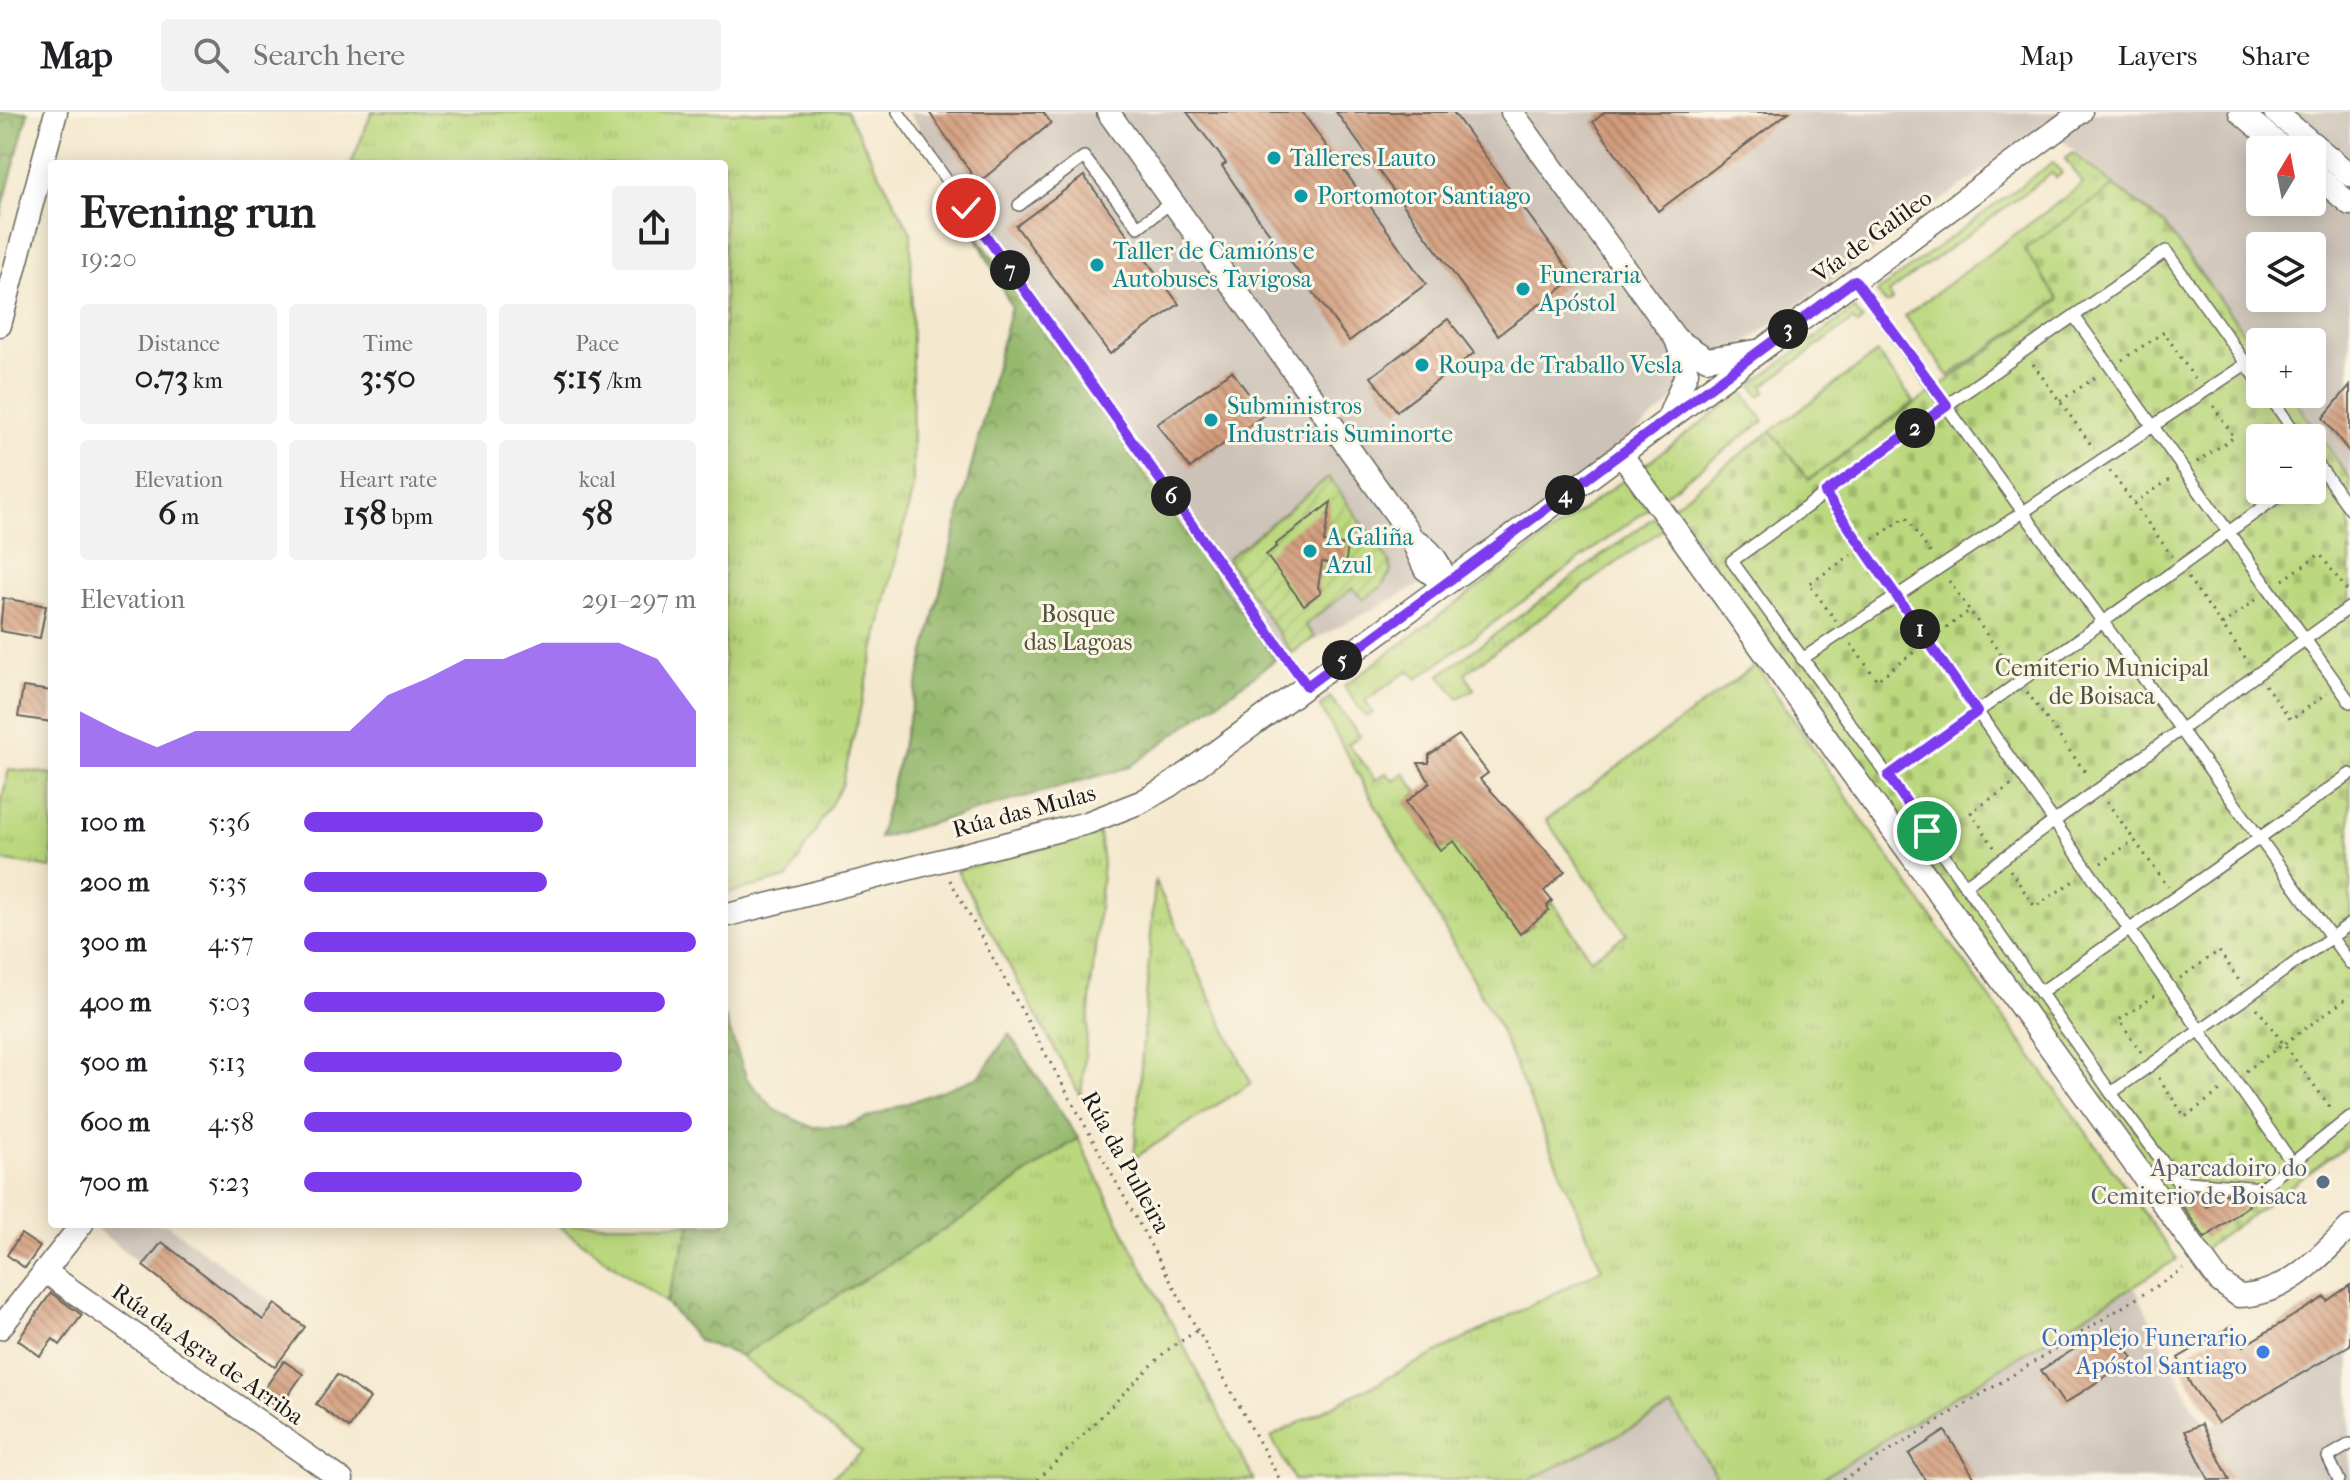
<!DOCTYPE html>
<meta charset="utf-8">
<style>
body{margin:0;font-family:"IM FELL French Canon",serif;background:#f2f2f2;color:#202124;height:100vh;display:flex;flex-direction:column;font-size:30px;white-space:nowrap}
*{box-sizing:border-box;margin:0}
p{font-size:26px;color:#757577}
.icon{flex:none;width:44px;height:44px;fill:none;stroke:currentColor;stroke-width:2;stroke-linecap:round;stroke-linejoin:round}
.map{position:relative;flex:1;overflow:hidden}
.sheet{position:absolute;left:48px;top:48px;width:680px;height:1068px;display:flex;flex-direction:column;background:#fff;border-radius:8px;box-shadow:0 4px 20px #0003}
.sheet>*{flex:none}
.needle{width:52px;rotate:10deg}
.controls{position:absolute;left:2246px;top:24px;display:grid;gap:16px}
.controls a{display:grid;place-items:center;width:80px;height:80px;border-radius:8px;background:#fff;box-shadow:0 4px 20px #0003;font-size:40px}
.pin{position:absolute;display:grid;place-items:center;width:68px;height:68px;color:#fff;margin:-34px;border:4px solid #fff;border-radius:50%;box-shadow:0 2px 8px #0007}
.km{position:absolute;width:40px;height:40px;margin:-20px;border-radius:50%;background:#222;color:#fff;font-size:22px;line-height:40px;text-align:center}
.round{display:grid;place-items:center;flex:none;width:84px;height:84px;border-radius:8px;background:#f2f2f2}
.summary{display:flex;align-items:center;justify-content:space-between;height:136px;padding:0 32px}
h1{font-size:44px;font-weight:800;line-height:60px}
.metrics{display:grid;grid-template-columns:repeat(3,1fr);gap:12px;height:136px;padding:8px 32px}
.metrics div{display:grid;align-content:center;border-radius:8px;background:#f2f2f2;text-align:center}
.metrics b{font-size:34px;font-weight:800}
.metrics small{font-size:22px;font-weight:400}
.metrics p{font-size:22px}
.chart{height:224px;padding:16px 32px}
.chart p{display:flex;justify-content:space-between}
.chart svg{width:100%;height:144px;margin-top:8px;fill:#7c3aed;opacity:.7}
ul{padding:0 32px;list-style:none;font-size:26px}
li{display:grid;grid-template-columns:128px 96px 1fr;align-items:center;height:60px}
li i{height:20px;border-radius:10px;background:#7c3aed}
header{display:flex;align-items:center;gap:48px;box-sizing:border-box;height:112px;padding:0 40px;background:#fff;border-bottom:2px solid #e0e0e0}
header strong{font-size:38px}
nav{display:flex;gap:44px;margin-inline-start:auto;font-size:28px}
.search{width:560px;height:72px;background:#f2f2f2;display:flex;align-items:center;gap:20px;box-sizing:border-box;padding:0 28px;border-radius:8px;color:#757577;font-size:30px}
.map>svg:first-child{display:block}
</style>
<header>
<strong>Map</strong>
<div class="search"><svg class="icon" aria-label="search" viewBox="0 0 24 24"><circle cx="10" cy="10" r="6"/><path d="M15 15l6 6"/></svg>Search here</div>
<nav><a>Map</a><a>Layers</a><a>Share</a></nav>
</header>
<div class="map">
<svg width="2350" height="1368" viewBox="0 0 2350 1368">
<defs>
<pattern id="grass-tufts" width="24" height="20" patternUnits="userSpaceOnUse" patternTransform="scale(2)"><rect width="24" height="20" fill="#bbd87e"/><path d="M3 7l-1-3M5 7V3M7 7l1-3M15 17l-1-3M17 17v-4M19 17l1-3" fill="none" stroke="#a0b96c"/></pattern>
<pattern id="forest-crowns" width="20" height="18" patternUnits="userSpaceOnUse" patternTransform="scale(2)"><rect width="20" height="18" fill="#94b86d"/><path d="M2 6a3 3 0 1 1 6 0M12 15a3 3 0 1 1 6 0" fill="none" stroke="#789559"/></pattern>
<pattern id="cemetery-stones" width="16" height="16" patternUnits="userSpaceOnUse" patternTransform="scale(2)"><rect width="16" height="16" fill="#bbd87e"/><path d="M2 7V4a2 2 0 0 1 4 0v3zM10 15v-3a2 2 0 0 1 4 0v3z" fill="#a0b96c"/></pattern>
<pattern id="garden-furrows" width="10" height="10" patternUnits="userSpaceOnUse" patternTransform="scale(2)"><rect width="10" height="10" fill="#bbd87e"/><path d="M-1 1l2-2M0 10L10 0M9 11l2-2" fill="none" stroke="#a0b96c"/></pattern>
<pattern id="building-back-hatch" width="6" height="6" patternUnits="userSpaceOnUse" patternTransform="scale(2)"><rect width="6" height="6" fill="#d29b7b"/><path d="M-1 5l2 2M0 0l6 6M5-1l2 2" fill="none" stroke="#aa7e64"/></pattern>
</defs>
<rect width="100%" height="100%" fill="#fcf5e5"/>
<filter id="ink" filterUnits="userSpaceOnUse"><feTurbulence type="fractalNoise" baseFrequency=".0125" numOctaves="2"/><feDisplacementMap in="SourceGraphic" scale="16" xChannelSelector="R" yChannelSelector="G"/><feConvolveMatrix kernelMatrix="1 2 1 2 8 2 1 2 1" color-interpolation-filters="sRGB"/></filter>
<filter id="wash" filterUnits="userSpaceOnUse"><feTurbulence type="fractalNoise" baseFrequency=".006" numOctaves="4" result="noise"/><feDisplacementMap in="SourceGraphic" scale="32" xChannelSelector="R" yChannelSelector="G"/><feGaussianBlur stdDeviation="1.8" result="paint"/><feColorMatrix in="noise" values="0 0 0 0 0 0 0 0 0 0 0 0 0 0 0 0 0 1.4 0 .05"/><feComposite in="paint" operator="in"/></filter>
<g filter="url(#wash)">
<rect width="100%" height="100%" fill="#f4e9cf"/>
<g fill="#ccc2b8" fill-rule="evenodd">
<path d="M908,0H2350V366L2290,282H2312V230H2260V242L2164,112L2044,14L1714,254L1512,425L1275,548L1016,158ZM2260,38H2312V90H2260ZM2260,134H2312V186H2260Z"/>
<polygon points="100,1112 167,1112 305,1215 275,1255 96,1117"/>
<polygon points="2134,1174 2193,1295 2208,1317 2350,1233 2350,1368 1819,1368"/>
<polygon points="1672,1295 1719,1368 1530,1368"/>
</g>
<g fill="url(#grass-tufts)" stroke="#6c7a4d" stroke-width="2">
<polygon points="372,0 847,0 911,121 913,376 842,673 788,766 724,782 724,52 351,52"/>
<polygon points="2073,41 2115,74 2025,137 2059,187 1949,264 1905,204 2083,72 2065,47"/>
<polygon points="2053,50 2062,61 2056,66 2052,61 1888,181 1892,188 1886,192 1877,180"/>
<polygon points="1854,197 1863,208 1858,213 1853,208 1763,274 1766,280 1760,284 1752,272"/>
<polygon points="1877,241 1914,290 1808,368 1771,319"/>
<polygon points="1743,280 1764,309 1663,384 1642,355"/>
<polygon points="1626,366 1648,397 1417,567 1409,558 1365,589 1373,601 1366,605 1344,574"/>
<polygon points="1654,405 1663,417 1465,561 1474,577 1458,586 1440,563"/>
<polygon points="1756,553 1868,716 2177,1147 1819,1368 1719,1368 1672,1295 1530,1368 1294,1368 1271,1325 1602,1157 1497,911 1320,594 1330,585 1360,624 1348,632 1376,668 1386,661 1394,669 1404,661 1418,680 1406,690 1440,738 1454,729 1520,821 1534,812 1533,809 1552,789 1591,847 1627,822 1546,708"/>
<polygon points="9,657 52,662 52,756 0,748 0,696"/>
<polygon points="1099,722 1103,751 1081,985 957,758"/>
<polygon points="1155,769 1251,971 1134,1046"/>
<polygon points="1078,1026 1127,1126 1254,1368 828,1368 862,1340 741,1244 969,1102"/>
<polygon points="556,1112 691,1112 666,1191"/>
</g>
<g fill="url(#forest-crowns)" stroke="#586a44" stroke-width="2">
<polygon points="0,0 28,0 0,105"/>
<polygon points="973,118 1275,548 1130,655 879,726 1011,194"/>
<polygon points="724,903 747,967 775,998 811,1015 845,1014 979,965 1009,922 1078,1026 969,1102 741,1244 699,1229 666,1191 691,1112 724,1112"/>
</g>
<path fill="url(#cemetery-stones)" stroke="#6c7a4d" stroke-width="2" fill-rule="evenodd" d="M2115,74L2164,112L2260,242V282H2290L2350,366V1031L2203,1138L1673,394L1771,319L1809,368L2059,188L2024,137ZM2260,326H2312V378H2260Z"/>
<polygon fill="url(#garden-furrows)" stroke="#6c7a4d" stroke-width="2" points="1329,365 1390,451 1391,460 1381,475 1363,488 1353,476 1305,513 1315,525 1292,541 1227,447"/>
<g id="blocks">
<g fill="url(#building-back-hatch)">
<polygon points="929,0 1043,0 1051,11 978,71"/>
<polygon points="1187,0 1302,0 1426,172 1349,229 1250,95 1222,54 1226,51"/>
<polygon points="1336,0 1453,0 1575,166 1498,223"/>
<polygon points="1605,0 1789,0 1658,99 1593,10"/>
<polygon points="1084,64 1179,192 1110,242 1016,114"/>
<polygon points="1448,207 1474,241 1397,299 1371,265"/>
<polygon points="1232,259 1264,303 1190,356 1157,312"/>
<polygon points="2350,273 2350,341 2323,306"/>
<polygon points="1331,390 1324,430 1348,434 1345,454 1322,450 1318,475 1321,480 1304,493 1266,443 1277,434 1276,432"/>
<polygon points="3,486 46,494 40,526 0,519"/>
<polygon points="23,575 52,579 52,610 18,605"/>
<polygon points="1459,623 1488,661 1480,667 1565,759 1544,779 1552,789 1547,794 1549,798 1520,822 1454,729 1440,738 1406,690 1430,671 1418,651 1429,651 1429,643"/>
<polygon points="2191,1079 2194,1079 2206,1095 2225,1082 2242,1083 2249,1093 2205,1126 2178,1088"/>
<polygon points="21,1122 40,1135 25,1156 7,1143"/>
<polygon points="162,1130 263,1208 275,1192 305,1215 275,1255 143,1154"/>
<polygon points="2350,1173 2350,1233 2218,1311 2191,1273 2178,1246 2232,1214 2243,1234 2325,1185 2327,1189"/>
<polygon points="51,1181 82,1203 60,1233 53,1227 40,1244 18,1228"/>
<polygon points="2111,1214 2133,1246 2064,1292 2041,1258"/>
<polygon points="284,1249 303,1262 279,1296 260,1283"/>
<polygon points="337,1263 370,1286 349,1316 316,1292"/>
<polygon points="2202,1312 2230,1368 2209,1368 2185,1319"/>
<polygon points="1945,1319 1976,1368 1925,1368 1909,1342"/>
</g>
</g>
</g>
<g filter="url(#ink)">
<use href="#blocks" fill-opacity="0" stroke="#68645b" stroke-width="2"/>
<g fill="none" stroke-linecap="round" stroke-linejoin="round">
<defs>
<g id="lane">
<polyline points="898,0 1307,574"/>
<polyline points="1019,93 1084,45 1138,115 1172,90"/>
<polyline points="1855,168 2350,851"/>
<polyline points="2074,204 2350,590"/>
<polyline points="2260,271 2166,139 1947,293 1732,449 1888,664 2111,981 2177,1069 2261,1076 2350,1005"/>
<polyline points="2268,282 2299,326"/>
<polyline points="2312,344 2350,397"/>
<polyline points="1825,381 2293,1052"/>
<polyline points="1802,547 2246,252"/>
<polyline points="1888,664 2287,378"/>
<polyline points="1965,774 2350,495"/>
<polyline points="2041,880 2350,662"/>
<polyline points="2111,981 2350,812"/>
<polyline points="2339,1368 2328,1345 2350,1332"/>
</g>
<g id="street">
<path d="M1108,0L1408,419L1425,457L1445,472C1442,450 1430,437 1412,426"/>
<polyline points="1512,0 1676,227 1687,260 1669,304"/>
<polyline points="2240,0 2285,38"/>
<polyline points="2275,0 2350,63"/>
<polyline points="2312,60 2350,92"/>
<polyline points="0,213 56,0"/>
<polyline points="1676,227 1707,247 1756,239"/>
<path d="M1621,342L2219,1169L2239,1184C2287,1183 2318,1146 2350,1115"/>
<polyline points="724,804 1087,711 1141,690 1169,674 1494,437 2081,0"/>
<polyline points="44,1159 342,1368"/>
<polyline points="0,1216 82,1112"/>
</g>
</defs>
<use href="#lane" stroke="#68645b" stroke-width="14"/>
<use href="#street" stroke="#68645b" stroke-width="25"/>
<g stroke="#68645b" stroke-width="3" stroke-dasharray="2 6" stroke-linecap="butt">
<polyline points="2122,248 2164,220 2196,269"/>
<polyline points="2033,252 2094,337"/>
<polyline points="2060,289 2099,263"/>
<polyline points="2197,350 2234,325 2212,292"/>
<polyline points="2110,359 2172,444"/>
<polyline points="2134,391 2171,367"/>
<polyline points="1874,427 1906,405 1931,442"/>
<polyline points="2188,466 2249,551"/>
<polyline points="2283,468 2320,442 2348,480"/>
<polyline points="1949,469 2011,557"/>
<polyline points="1836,509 1809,472 1851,443"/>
<polyline points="2222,513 2257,487"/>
<polyline points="1940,521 1969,499"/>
<polyline points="1851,532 1877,568 1918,537"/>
<polyline points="2265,573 2291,608 2327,581"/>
<polyline points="2027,580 2088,664"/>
<polyline points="2107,690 2168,775"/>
<polyline points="1994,735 1971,700 2013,672"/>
<polyline points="2101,751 2134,728"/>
<polyline points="2010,758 2035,795 2078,766"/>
<polyline points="950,768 1280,1368"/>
<polyline points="2180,866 2219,839 2242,873"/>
<polyline points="2257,896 2333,999"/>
<polyline points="2141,940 2119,908 2157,882"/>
<polyline points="2246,959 2350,884"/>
<polyline points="2159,966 2185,1005 2224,976"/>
<polyline points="1038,1368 1166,1239 1198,1218"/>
<polyline points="1843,1368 2184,1157"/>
</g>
<use href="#lane" stroke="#fff" stroke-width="11"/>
<use href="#street" stroke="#fff" stroke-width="22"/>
</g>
</g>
<g fill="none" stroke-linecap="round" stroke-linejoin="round" filter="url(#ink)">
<defs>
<polyline id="route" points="966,96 1307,574 1855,168 1947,293 1825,381 1977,600 1888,664 1927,719"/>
</defs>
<use href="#route" stroke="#fff" stroke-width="16"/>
<use href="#route" stroke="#7c3aed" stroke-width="10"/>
</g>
<g fill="#0f9aa8" stroke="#fcf5e5" stroke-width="3">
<circle cx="1274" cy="46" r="8"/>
<circle cx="1301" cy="84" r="8"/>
<circle cx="1097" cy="153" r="8"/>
<circle cx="1523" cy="177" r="8"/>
<circle cx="1422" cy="253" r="8"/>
<circle cx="1211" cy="308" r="8"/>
<circle cx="1310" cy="439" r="8"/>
</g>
<circle fill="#5c6f8a" stroke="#fcf5e5" stroke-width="3" cx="2323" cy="1070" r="8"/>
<circle fill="#3f7fe0" stroke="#fcf5e5" stroke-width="3" cx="2263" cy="1240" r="8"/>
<g text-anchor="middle" stroke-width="6" stroke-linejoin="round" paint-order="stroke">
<g font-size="24" fill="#0d838f" stroke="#fcf5e5" text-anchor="start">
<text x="1290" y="54">Talleres Lauto</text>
<text x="1317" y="92">Portomotor Santiago</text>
<text x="1113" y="147">Taller de Camións e<tspan x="1113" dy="28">Autobuses Tavigosa</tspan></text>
<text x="1539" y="171">Funeraria<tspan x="1539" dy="28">Apóstol</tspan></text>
<text x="1438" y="261">Roupa de Traballo Vesla</text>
<text x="1227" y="302">Subministros<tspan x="1227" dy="28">Industriais Suminorte</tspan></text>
<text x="1326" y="433">A Galiña<tspan x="1326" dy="28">Azul</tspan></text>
</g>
<g font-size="24" fill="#1c1c1c" stroke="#fcf5e5">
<text transform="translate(1872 124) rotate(-36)" y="8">Vía de Galileo</text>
<text transform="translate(1024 699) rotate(-15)" y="8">Rúa das Mulas</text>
<text transform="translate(1126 1050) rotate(61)" y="8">Rúa da Pulleira</text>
<text transform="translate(208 1242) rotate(35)" y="8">Rúa da Agra de Arriba</text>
</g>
<g font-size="24" fill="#4c5439" stroke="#fcf5e5">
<text x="1078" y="510">Bosque<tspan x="1078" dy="28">das Lagoas</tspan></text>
<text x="2102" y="564">Cemiterio Municipal<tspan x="2102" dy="28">de Boisaca</tspan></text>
</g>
<g font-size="24" fill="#4e5e75" stroke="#fcf5e5" text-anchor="end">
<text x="2307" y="1064">Aparcadoiro do<tspan x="2307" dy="28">Cemiterio de Boisaca</tspan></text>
</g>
<g font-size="24" fill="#366cbe" stroke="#fcf5e5" text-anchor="end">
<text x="2247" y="1234">Complejo Funerario<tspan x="2247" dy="28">Apóstol Santiago</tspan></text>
</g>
</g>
</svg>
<div class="controls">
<a><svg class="needle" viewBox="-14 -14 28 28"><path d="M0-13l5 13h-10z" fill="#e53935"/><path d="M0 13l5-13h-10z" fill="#757577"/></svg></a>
<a><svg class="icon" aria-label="layers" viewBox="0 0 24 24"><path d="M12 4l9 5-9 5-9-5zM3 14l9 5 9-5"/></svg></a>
<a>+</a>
<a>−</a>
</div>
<div class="pin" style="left:1927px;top:719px;background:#1e9e55"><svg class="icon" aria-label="arrive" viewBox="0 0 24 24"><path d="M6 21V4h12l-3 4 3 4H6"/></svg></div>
<div class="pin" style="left:966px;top:96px;background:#d93025"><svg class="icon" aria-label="check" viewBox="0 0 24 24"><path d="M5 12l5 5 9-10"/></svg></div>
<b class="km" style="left:1920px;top:517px">1</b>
<b class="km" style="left:1915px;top:316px">2</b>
<b class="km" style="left:1788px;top:217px">3</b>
<b class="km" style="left:1565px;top:383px">4</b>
<b class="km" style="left:1342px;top:548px">5</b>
<b class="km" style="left:1171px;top:384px">6</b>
<b class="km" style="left:1010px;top:158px">7</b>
<section class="sheet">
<div class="summary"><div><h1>Evening run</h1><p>19:20</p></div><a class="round"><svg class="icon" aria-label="share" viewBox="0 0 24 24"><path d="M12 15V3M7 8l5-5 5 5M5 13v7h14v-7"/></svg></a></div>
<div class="metrics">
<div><p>Distance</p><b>0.73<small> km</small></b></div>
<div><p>Time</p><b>3:50</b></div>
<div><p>Pace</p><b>5:15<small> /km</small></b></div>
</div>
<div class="metrics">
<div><p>Elevation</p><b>6<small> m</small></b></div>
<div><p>Heart rate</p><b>158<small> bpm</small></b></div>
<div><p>kcal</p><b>58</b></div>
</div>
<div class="chart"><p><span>Elevation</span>291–297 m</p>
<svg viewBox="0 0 160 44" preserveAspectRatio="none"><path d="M0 44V27L10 33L20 38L30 33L40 33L50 33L60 33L70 33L80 22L90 17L100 11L110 11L120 6L130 6L140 6L150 11L160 27V44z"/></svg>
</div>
<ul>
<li><b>100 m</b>5:36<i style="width:61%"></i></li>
<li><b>200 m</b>5:35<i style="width:62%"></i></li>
<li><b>300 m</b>4:57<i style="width:100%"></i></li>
<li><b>400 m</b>5:03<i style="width:92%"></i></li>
<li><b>500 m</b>5:13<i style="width:81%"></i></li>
<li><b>600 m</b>4:58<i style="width:99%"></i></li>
<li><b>700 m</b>5:23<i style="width:71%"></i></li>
</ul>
</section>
</div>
